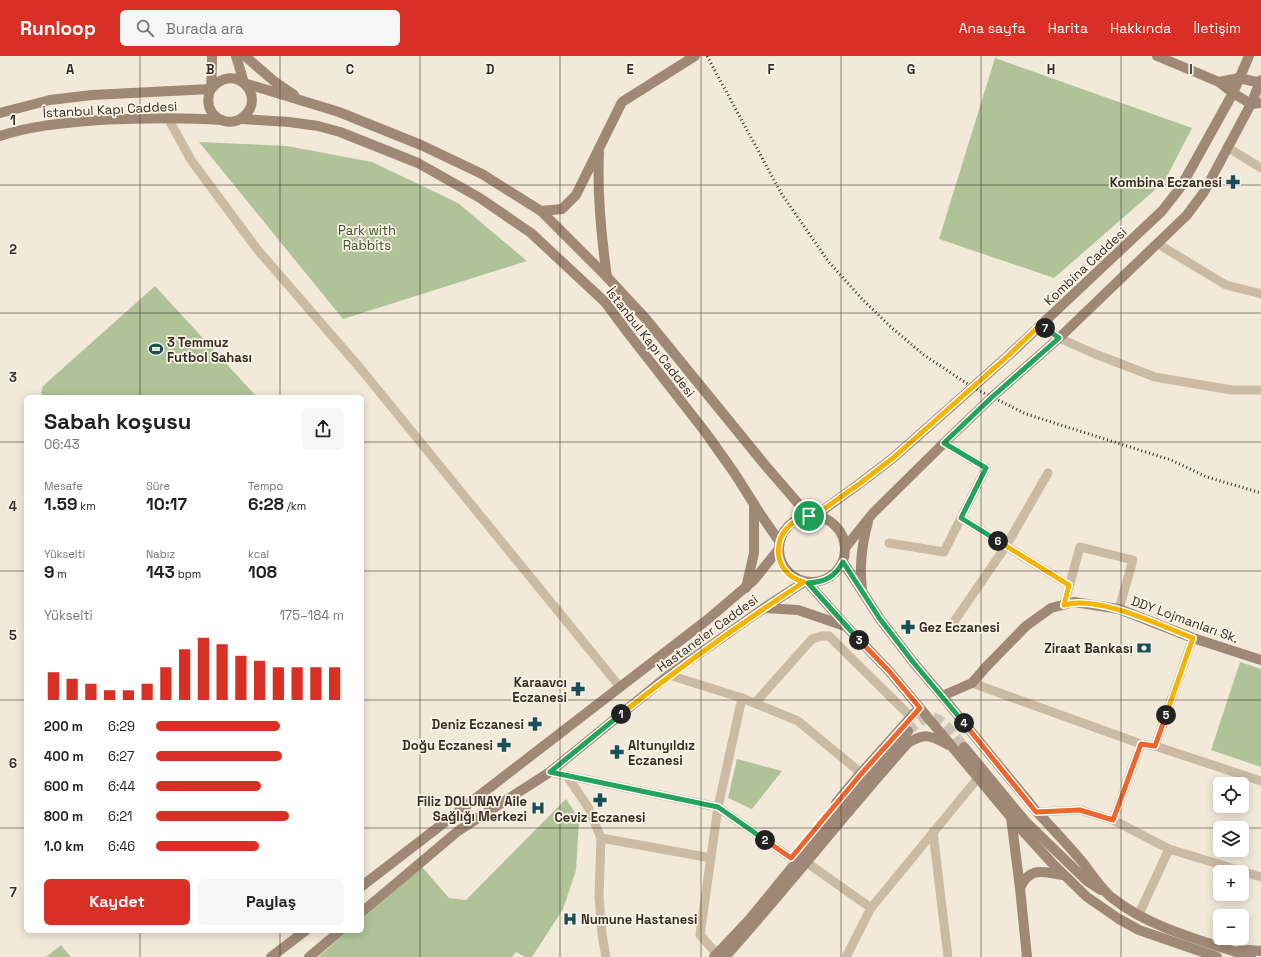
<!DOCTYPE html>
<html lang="tr">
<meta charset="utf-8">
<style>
body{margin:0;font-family:"Space Grotesk",sans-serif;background:#f6f6f6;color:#222;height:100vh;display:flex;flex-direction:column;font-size:15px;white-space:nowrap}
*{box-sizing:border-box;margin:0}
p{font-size:13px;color:#767676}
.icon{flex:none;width:22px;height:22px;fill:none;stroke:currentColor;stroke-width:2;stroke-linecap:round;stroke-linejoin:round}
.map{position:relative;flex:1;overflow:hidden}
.drawer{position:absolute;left:24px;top:339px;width:340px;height:538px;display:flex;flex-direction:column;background:#fff;border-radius:6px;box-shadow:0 2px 10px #0003}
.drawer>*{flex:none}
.buttons{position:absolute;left:1213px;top:721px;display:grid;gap:8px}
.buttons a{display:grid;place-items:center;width:36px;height:36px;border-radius:6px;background:#fff;box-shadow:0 2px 10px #0003;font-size:20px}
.pin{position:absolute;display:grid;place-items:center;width:34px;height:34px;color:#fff;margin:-17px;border:2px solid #fff;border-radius:50%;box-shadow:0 1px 4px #0007}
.km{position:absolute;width:20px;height:20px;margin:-10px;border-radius:50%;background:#222;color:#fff;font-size:11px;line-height:20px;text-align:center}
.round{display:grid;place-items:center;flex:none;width:42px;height:42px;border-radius:6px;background:#f6f6f6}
.summary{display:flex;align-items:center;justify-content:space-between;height:68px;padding:0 20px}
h1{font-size:22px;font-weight:600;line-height:30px}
.metrics{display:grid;grid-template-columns:repeat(3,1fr);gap:6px;height:68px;padding:4px 20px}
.metrics div{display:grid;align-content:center}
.metrics b{font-size:17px;font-weight:600}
.metrics small{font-size:11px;font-weight:400}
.metrics p{font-size:11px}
.chart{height:112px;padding:8px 20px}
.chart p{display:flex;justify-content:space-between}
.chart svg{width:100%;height:72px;margin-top:4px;stroke:#d93025;stroke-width:6}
.primary-button{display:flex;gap:8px;margin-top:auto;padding:8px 20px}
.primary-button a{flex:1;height:46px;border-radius:6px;background:#d93025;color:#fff;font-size:16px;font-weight:600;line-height:46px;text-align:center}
.primary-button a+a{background:#f6f6f6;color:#222}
ul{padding:0 20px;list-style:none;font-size:13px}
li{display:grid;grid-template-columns:64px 48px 1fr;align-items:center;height:30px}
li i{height:10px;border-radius:5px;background:#d93025}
header{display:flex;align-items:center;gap:24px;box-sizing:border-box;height:56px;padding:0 20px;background:#d93025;color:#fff}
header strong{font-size:19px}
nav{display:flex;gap:22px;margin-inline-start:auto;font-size:14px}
.search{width:280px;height:36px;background:#f6f6f6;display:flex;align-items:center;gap:10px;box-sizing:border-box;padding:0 14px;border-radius:6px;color:#767676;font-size:15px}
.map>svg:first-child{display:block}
</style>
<header>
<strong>Runloop</strong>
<div class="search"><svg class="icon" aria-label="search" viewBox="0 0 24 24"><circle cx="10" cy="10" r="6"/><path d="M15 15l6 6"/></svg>Burada ara</div>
<nav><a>Ana sayfa</a><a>Harita</a><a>Hakkında</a><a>İletişim</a></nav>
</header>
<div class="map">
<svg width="1261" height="901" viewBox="0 0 1261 901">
<rect width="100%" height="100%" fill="#f2e9d9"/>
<g fill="#afc298">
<polygon points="995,2 1192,72 1164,126 1054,222 939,183"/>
<polygon points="199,86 287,90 372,106 458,147 527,205 343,263"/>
<polygon points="155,230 257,341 44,341 41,337 43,330"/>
<polygon points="1240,606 1261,613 1261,711 1211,694"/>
<polygon points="737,703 782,715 752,753 728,742"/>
<polygon points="566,743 574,755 579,767 576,814 563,853 532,901 525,901 516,896 512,901 318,901 348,875 362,875 362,863 422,811 449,842 466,844"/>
<polygon points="61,889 71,901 46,901"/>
</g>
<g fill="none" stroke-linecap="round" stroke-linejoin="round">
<path stroke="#ccc3b5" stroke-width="10" stroke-dasharray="10 5" stroke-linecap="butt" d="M908,675C914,670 921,663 929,661C941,659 957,683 964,691"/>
<g stroke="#cbbaa4" stroke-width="9">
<polyline points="168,62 191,104 257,193 360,312 620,631"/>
<polyline points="1227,91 1261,112"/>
<polyline points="1158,188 1226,229 1261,238"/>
<polyline points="1040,269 1059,282 1095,298 1155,321 1232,334 1261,334"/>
<polyline points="961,462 1069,529"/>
<polyline points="889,487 944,496 986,412 944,387"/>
<polyline points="1064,549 1080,491 1133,504 1119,553"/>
<polyline points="951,570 1006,490 1048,417"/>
<polyline points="669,619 742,642 798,665 861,717"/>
<polyline points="972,627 1141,688 1155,690 1261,725"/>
<polyline points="755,647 812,583 821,580 829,580 911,661"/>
<polyline points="1155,690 1193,582"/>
<polyline points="550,716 718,751 791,802"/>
<polyline points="567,720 588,751 601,782 599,840 602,879 606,901"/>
<polyline points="1037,756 1080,754 1113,764 1169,793 1261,821"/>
<polyline points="1113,764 1141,688"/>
<polyline points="933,776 948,901"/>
<polyline points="601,782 711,802"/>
<polyline points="806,806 871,852"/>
<polyline points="1139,858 1169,793"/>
<polyline points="717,898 700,879 718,751 742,642"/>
<polyline points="846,901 871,852 978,722"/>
</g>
<g stroke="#9f8976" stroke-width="10">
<polyline points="236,0 244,27 339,56 421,89 482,118 541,155 607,221 646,263 765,409 809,460"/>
<polyline points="245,0 275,26 294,39"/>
<polyline points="1157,0 1219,26 1233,37 1251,48 1261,47"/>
<polyline points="1219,26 1239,22 1261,27"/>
<path d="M0,57L50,44L92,39L211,33C235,4 267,41 244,60C239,65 232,67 224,65C213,62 206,51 209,39C209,36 211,34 211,30C212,20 212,10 212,0"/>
<polyline points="242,63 289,66 318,70 340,76 418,107 480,142 531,177 605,246 628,277 706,377 735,418 759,456 779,485"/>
<path d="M0,80C33,69 65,67 99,64C140,62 181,61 222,64"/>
<path d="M599,97C597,139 601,179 607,221"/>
<polyline points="541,155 562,153 576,139 622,46 695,0"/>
<circle cx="812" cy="493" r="33"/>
<polyline points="815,460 859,428 893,402 954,348 1010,298 1162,155 1180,132 1192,111 1233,37 1249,0"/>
<polyline points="845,492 873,457 944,387 991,342 1059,282 1187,159 1204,136 1251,48 1261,24"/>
<path d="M843,506L880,563L913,606L942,640L1037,756C1053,773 1069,790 1084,808C1092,819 1101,832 1111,841C1151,873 1204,885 1251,901"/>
<polyline points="808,527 847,571 889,615 1019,771 1053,808 1087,841 1119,863 1139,874 1217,901"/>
<polyline points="746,532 754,497 754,448"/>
<path d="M862,533C859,510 862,488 868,466"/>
<polyline points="764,552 798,554 845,570"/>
<polyline points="942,640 972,627 986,611 1026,570 1051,552 1074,546 1119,553 1193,582 1261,604"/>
<polyline points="964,691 1025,765 1087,825 1101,834"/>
<polyline points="836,747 861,717 919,652"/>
<path d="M1011,761L1020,832C1030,810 1043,816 1063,819"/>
<polyline points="362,830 707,564 754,524 778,494"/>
<polyline points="1020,832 1027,901"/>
<polyline points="362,856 458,775 550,716 669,619 764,552 804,526"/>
<polyline points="1239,895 1249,894 1261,895"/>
<polyline points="271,901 305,875"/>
<polyline points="309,901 340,875"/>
<polyline points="714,901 749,864 829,766 908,675"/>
<path d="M725,901C788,831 845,757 908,687C926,676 931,680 949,689"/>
</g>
<polyline stroke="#362d26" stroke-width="3" stroke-dasharray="1 3" stroke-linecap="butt" points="707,0 781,137 828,205 862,243 892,272 924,299 972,331 1026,358 1171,404 1207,421 1261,437"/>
</g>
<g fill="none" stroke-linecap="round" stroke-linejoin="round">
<defs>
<path id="split-1" d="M621,658C680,611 741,567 804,526C768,517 770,468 809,460"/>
<polyline id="split-2" points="621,658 550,716 718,751 765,784"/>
<polyline id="split-3" points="765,784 791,802 861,718 920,652 889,615 859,584"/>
<path id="split-4" d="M859,584L808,527C825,526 835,521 843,506L880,563L913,606L964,667"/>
<polyline id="split-5" points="964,667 1036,756 1080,754 1113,764 1141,688 1155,690 1166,659"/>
<path id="split-6" d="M998,485L1069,529L1064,549C1099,539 1159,569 1193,582L1166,659"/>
<polyline id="split-7" points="998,485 961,462 986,412 944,387 991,342 1059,282 1045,272"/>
<polyline id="split-8" points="809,460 814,460 859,428 893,402 1010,298 1040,269 1045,272"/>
</defs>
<use href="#split-1" stroke="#fff" stroke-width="8"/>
<use href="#split-2" stroke="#fff" stroke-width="8"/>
<use href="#split-3" stroke="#fff" stroke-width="8"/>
<use href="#split-4" stroke="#fff" stroke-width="8"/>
<use href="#split-5" stroke="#fff" stroke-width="8"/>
<use href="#split-6" stroke="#fff" stroke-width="8"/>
<use href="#split-7" stroke="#fff" stroke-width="8"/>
<use href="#split-8" stroke="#fff" stroke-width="8"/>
<use href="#split-1" stroke="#f5b400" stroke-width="5"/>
<use href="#split-2" stroke="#22a559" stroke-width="5"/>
<use href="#split-3" stroke="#f0652b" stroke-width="5"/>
<use href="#split-4" stroke="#22a559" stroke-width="5"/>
<use href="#split-5" stroke="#f0652b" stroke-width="5"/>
<use href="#split-6" stroke="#f5b400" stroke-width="5"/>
<use href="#split-7" stroke="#22a559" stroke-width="5"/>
<use href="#split-8" stroke="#f5b400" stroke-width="5"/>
</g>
<path fill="none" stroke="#362d26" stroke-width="1" stroke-opacity="0.55" d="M140,0V341M280,0V341M420,0V901M560,0V901M701,0V901M841,0V901M981,0V901M1121,0V901M0,129H1261M0,257H1261M0,386H26M362,386H1261M0,515H26M362,515H1261M0,644H26M362,644H1261M0,772H26M362,772H1220M1242,772H1261M140,875V901M280,875V901"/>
<defs>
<symbol id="pharmacy-bare" viewBox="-9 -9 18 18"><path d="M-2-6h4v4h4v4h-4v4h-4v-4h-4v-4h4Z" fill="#1a4e59" stroke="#faf3e5" stroke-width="2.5" paint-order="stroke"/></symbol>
<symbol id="stadium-bare" viewBox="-9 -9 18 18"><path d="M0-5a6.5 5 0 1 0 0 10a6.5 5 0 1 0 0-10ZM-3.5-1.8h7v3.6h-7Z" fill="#1a4e59" stroke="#faf3e5" stroke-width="2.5" paint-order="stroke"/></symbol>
<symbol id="bank-bare" viewBox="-9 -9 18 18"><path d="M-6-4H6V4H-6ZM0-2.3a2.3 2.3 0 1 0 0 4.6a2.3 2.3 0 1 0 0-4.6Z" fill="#1a4e59" stroke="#faf3e5" stroke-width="2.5" paint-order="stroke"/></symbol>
<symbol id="hospital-bare" viewBox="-9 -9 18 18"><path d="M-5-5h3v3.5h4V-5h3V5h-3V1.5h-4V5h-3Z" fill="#1a4e59" stroke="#faf3e5" stroke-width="2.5" paint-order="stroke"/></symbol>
</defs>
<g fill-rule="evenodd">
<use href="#pharmacy-bare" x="1223" y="116" width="20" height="20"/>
<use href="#stadium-bare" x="146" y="283" width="20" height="20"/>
<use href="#pharmacy-bare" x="898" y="561" width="20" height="20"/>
<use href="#bank-bare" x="1134" y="582" width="20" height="20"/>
<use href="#pharmacy-bare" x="568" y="623" width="20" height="20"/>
<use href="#pharmacy-bare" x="525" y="658" width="20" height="20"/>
<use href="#pharmacy-bare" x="494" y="679" width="20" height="20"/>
<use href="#pharmacy-bare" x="607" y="686" width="20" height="20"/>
<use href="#pharmacy-bare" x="590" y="734" width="20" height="20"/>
<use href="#hospital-bare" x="528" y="742" width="20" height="20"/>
<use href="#hospital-bare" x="560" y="853" width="20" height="20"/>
</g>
<g text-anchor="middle" stroke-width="3.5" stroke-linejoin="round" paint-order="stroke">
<g font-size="13" fill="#362d26" stroke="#faf3e5">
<text transform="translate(110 53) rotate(-3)" y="5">İstanbul Kapı Caddesi</text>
<text transform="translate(1085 210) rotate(-43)" y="5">Kombina Caddesi</text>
<text transform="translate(651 286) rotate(52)" y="5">İstanbul Kapı Caddesi</text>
<text transform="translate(1185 563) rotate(20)" y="5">DDY Lojmanları Sk.</text>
<text transform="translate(707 577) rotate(-36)" y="5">Hastaneler Caddesi</text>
</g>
<g font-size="13" font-weight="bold" fill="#362d26" stroke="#faf3e5" text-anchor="end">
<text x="1222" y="131">Kombina Eczanesi</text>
<text x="167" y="291" text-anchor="start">3 Temmuz<tspan x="167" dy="15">Futbol Sahası</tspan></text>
<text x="919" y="576" text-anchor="start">Gez Eczanesi</text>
<text x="1133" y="597">Ziraat Bankası</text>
<text x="567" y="631">Karaavcı<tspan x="567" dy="15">Eczanesi</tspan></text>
<text x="524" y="673">Deniz Eczanesi</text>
<text x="493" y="694">Doğu Eczanesi</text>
<text x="628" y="694" text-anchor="start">Altunyıldız<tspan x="628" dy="15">Eczanesi</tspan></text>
<text x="527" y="750">Filiz DOLUNAY Aile<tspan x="527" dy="15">Sağlığı Merkezi</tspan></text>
<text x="600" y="766" text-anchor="middle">Ceviz Eczanesi</text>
<text x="581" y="868" text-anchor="start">Numune Hastanesi</text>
</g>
<g font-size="13" fill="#405529" stroke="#faf3e5">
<text x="367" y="179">Park with<tspan x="367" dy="15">Rabbits</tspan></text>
</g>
</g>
<g font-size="13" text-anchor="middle" font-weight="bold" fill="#362d26" stroke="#faf3e5" stroke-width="3.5" stroke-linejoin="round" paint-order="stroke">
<text x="70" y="18">A</text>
<text x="210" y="18">B</text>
<text x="350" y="18">C</text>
<text x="490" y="18">D</text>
<text x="630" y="18">E</text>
<text x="771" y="18">F</text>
<text x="911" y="18">G</text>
<text x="1051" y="18">H</text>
<text x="1191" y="18">I</text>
<text x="13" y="69">1</text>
<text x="13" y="198">2</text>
<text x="13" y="326">3</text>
<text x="13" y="455">4</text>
<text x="13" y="584">5</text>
<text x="13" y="712">6</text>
<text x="13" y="841">7</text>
</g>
</svg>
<div class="buttons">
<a><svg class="icon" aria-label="locate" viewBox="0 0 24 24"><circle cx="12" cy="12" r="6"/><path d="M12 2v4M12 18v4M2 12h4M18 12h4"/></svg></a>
<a><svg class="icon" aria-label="layers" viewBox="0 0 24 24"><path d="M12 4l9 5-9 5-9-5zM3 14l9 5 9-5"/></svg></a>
<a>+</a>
<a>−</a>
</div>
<div class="pin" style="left:809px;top:460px;background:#1e9e55"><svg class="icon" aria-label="arrive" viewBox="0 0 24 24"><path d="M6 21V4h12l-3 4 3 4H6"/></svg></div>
<b class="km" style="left:621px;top:658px">1</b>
<b class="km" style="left:765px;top:784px">2</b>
<b class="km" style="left:859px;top:584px">3</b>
<b class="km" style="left:964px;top:667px">4</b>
<b class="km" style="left:1166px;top:659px">5</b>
<b class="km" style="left:998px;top:485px">6</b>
<b class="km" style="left:1045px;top:272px">7</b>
<section class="drawer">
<div class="summary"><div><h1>Sabah koşusu</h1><p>06:43</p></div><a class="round"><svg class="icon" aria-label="share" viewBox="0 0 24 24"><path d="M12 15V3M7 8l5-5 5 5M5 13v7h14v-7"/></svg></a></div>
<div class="metrics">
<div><p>Mesafe</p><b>1.59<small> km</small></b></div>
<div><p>Süre</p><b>10:17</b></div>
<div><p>Tempo</p><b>6:28<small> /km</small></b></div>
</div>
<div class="metrics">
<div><p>Yükselti</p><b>9<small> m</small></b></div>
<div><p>Nabız</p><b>143<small> bpm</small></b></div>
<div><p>kcal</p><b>108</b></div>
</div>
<div class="chart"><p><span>Yükselti</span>175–184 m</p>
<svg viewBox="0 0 160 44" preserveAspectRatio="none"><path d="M5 44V27M15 44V31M25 44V34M35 44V38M45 44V38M55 44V34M65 44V24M75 44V13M85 44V6M95 44V10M105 44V17M115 44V20M125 44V24M135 44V24M145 44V24M155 44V24"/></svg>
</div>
<ul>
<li><b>200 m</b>6:29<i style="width:66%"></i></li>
<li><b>400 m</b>6:27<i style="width:67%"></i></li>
<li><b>600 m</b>6:44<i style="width:56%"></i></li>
<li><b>800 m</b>6:21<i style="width:71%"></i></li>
<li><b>1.0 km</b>6:46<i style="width:55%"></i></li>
</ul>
<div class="primary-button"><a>Kaydet</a><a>Paylaş</a></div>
</section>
</div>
